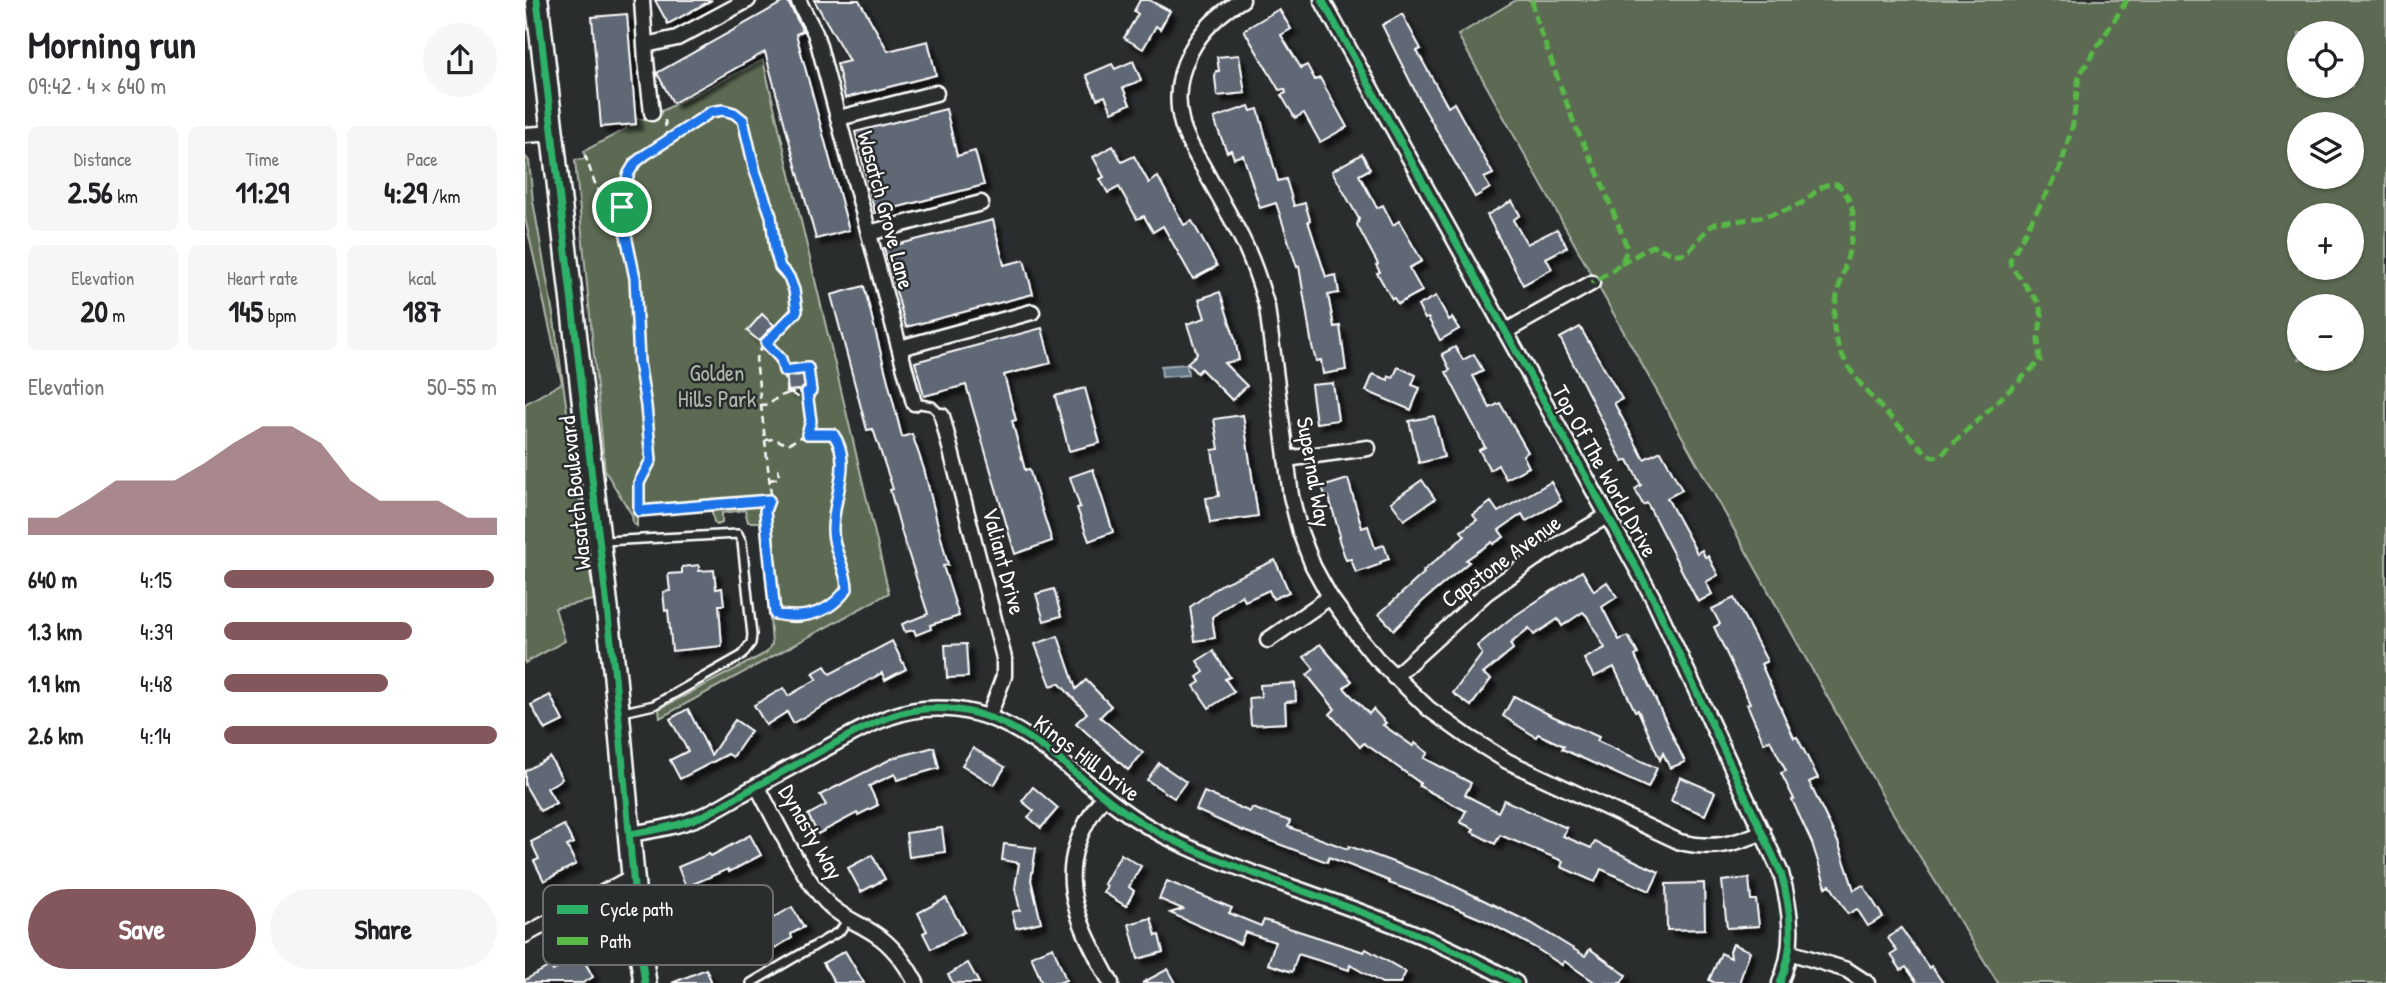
<!DOCTYPE html>
<meta charset="utf-8">
<style>
body{margin:0;font-family:"Patrick Hand",sans-serif;background:#f6f6f6;color:#202124;height:100vh;display:flex;flex-direction:column;font-size:26px;white-space:nowrap}
*{box-sizing:border-box;margin:0}
p{font-size:23px;color:#757577}
.icon{flex:none;width:38px;height:38px;fill:none;stroke:currentColor;stroke-width:2;stroke-linecap:round;stroke-linejoin:round}
.map{position:relative;flex:1;overflow:hidden}
.sheet{display:flex;flex-direction:column;background:#fff;width:525px}
.sheet>*{flex:none}
.buttons{position:absolute;left:1762px;top:21px;display:grid;gap:14px}
.buttons a{display:grid;place-items:center;width:77px;height:77px;border-radius:50%;background:#fff;box-shadow:0 2px 5px #0004;font-size:35px}
.pin{position:absolute;display:grid;place-items:center;width:60px;height:60px;color:#fff;margin:-30px;border:4px solid #fff;border-radius:50%;box-shadow:0 2px 7px #0007}
.round{display:grid;place-items:center;flex:none;width:74px;height:74px;border-radius:37px;background:#f6f6f6}
.head{display:flex;align-items:center;justify-content:space-between;height:119px;padding:0 28px}
h1{font-size:38px;font-weight:700;line-height:52px}
.stats{display:grid;grid-template-columns:repeat(3,1fr);gap:10px;height:119px;padding:7px 28px}
.stats div{display:grid;align-content:center;border-radius:10px;background:#f6f6f6;text-align:center}
.stats b{font-size:30px;font-weight:700}
.stats small{font-size:19px;font-weight:400}
.stats p{font-size:19px}
.chart{height:196px;padding:14px 28px}
.chart p{display:flex;justify-content:space-between}
.chart svg{width:100%;height:126px;margin-top:7px;fill:#84575d;opacity:.7}
.primary-button{display:flex;gap:14px;margin-top:auto;padding:14px 28px}
.primary-button a{flex:1;height:80px;border-radius:42px;background:#84575d;color:#fff;font-size:28px;font-weight:700;line-height:80px;text-align:center}
.primary-button a+a{background:#f6f6f6;color:#202124}
ul{padding:0 28px;list-style:none;font-size:23px}
li{display:grid;grid-template-columns:112px 84px 1fr;align-items:center;height:52px}
li i{height:18px;border-radius:9px;background:#84575d}
main{display:flex;flex:1;min-height:0}
.map>svg:first-child{display:block}
</style>
<main>
<section class="sheet">
<div class="head"><div><h1>Morning run</h1><p>09:42 · 4 × 640 m</p></div><a class="round"><svg class="icon" aria-label="share" viewBox="0 0 24 24"><path d="M12 15V3M7 8l5-5 5 5M5 13v7h14v-7"/></svg></a></div>
<div class="stats">
<div><p>Distance</p><b>2.56<small> km</small></b></div>
<div><p>Time</p><b>11:29</b></div>
<div><p>Pace</p><b>4:29<small> /km</small></b></div>
</div>
<div class="stats">
<div><p>Elevation</p><b>20<small> m</small></b></div>
<div><p>Heart rate</p><b>145<small> bpm</small></b></div>
<div><p>kcal</p><b>187</b></div>
</div>
<div class="chart"><p><span>Elevation</span>50–55 m</p>
<svg viewBox="0 0 160 44" preserveAspectRatio="none"><path d="M0 44V38L10 38L20 32L30 25L40 25L50 25L60 19L70 12L80 6L90 6L100 12L110 25L120 32L130 32L140 32L150 38L160 38V44z"/></svg>
</div>
<ul>
<li><b>640 m</b>4:15<i style="width:99%"></i></li>
<li><b>1.3 km</b>4:39<i style="width:69%"></i></li>
<li><b>1.9 km</b>4:48<i style="width:60%"></i></li>
<li><b>2.6 km</b>4:14<i style="width:100%"></i></li>
</ul>
<div class="primary-button"><a>Save</a><a>Share</a></div>
</section>
<div class="map">
<svg width="1861" height="983" viewBox="0 0 1861 983">
<defs>
<filter id="shadow"><feDropShadow dx="6" dy="6" stdDeviation="2" flood-color="#0009"/></filter>
</defs>
<rect width="100%" height="100%" fill="#2a2d2e"/>
<filter id="ink" filterUnits="userSpaceOnUse"><feTurbulence type="fractalNoise" baseFrequency=".0143" numOctaves="2"/><feDisplacementMap in="SourceGraphic" scale="14" xChannelSelector="R" yChannelSelector="G"/><feConvolveMatrix kernelMatrix="1 2 1 2 8 2 1 2 1" color-interpolation-filters="sRGB"/></filter>
<g filter="url(#ink)">
<g fill="#5d6b53" stroke="#aeb5a9" stroke-width="2" fill-rule="evenodd">
<path d="M991,0H1861V983H1473L1361,802L933,35ZM1774,33H1827V86H1774ZM1774,124H1827V177H1774ZM1774,215H1827V268H1774ZM1774,306H1827V359H1774Z"/>
<polygon points="238,60 364,593 135,718 134,709 241,653 247,644 237,522 223,522 220,510 197,513 197,523 192,525 189,522 186,507 112,514 112,526 108,523 107,515 80,471 50,160 60,159 59,151 101,129 101,124 110,119 121,119"/>
<polygon points="0,156 4,161 8,201 29,320 69,600 30,608 40,641 0,663 0,404 37,383 0,218"/>
</g>
<polygon fill="#627783" stroke="#a1adb5" stroke-width="2" points="662,364 663,375 637,377 636,366"/>
<g fill="#606775" stroke="#fff" stroke-width="2" filter="url(#shadow)">
<polygon points="130,0 187,0 143,24"/>
<polygon points="262,0 278,31 271,34 324,230 291,239 240,52 148,103 132,73"/>
<polygon points="289,0 334,0 363,51 403,41 411,75 320,98 312,64 324,61"/>
<polygon points="615,0 624,0 645,11 635,29 631,26 618,49 599,38 613,14 609,11"/>
<polygon points="754,9 766,29 756,35 776,68 782,65 790,80 795,78 822,127 795,142 779,113 770,118 756,95 761,93 760,89 754,90 719,30"/>
<polygon points="102,14 111,124 76,127 67,17"/>
<polygon points="877,14 896,49 892,51 923,107 929,103 968,174 959,178 965,188 950,197 897,105 857,25"/>
<polygon points="714,55 720,93 692,96 690,77 691,71 694,71 692,57"/>
<polygon points="608,61 616,80 598,88 605,104 587,112 580,96 572,99 561,75 587,64 590,69"/>
<polygon points="724,106 726,111 733,109 753,181 761,179 769,206 780,203 785,220 783,221 801,277 811,275 814,293 803,295 809,327 815,326 821,370 798,374 796,360 791,361 787,346 774,266 772,267 751,203 735,208 718,155 709,158 706,150 702,152 693,130 689,118"/>
<polygon points="421,109 432,156 450,151 459,185 350,213 330,132"/>
<polygon points="588,146 597,162 609,156 624,183 633,177 659,225 667,221 692,266 668,279 638,226 628,232 619,216 612,219 594,187 583,193 575,179 579,177 568,157"/>
<polygon points="837,154 845,169 834,175 852,208 858,205 868,225 874,221 897,261 884,268 897,291 873,304 869,298 867,299 852,273 855,272 851,265 853,264 832,225 834,219 807,171"/>
<polygon points="987,201 995,215 988,220 1002,244 1032,229 1042,247 1021,258 1027,269 998,285 962,215"/>
<polygon points="468,220 479,265 499,260 508,294 381,327 359,248"/>
<polygon points="339,286 377,437 387,434 399,469 423,565 418,566 434,616 405,625 406,629 391,635 389,630 380,632 377,624 403,614 378,537 365,490 368,489 348,429 342,430 306,295"/>
<polygon points="695,292 710,339 714,360 699,363 722,386 707,400 676,369 672,373 662,363 672,354 662,324 680,318 674,299"/>
<polygon points="911,296 924,320 927,318 934,329 915,340 903,318 900,319 893,306"/>
<polygon points="237,314 249,325 234,341 222,331"/>
<polygon points="1055,327 1097,399 1089,403 1119,459 1136,451 1157,490 1142,498 1172,553 1177,550 1180,557 1183,556 1193,575 1181,582 1187,594 1173,602 1122,503 1118,505 1110,489 1116,485 1103,460 1098,462 1035,338"/>
<polygon points="517,328 526,363 479,375 491,420 487,421 500,470 504,469 527,541 490,554 441,385 399,396 390,362"/>
<polygon points="930,347 938,360 949,354 958,371 948,376 965,408 975,403 1003,452 998,455 1004,467 981,479 973,465 965,470 954,450 960,447 921,372 925,370 917,354"/>
<polygon points="873,367 891,375 887,385 895,388 886,410 841,391 848,374 863,380 864,376 868,378"/>
<polygon points="281,371 283,389 263,391 261,372"/>
<polygon points="808,383 813,420 791,423 786,385"/>
<polygon points="560,388 575,443 544,451 530,396"/>
<polygon points="718,415 733,516 685,523 681,498 694,496 687,450 694,449 689,419"/>
<polygon points="909,416 919,457 894,463 884,421"/>
<polygon points="568,469 588,532 564,541 552,508 555,507 545,477"/>
<polygon points="823,479 837,528 843,526 850,548 859,545 864,559 855,562 856,564 831,573 826,559 821,560 813,537 815,536 804,497 801,498 797,487"/>
<polygon points="897,480 910,499 879,520 866,502"/>
<polygon points="1026,482 1036,501 1001,521 997,514 974,530 979,537 968,544 967,542 941,560 944,562 898,601 869,630 854,614 899,573 898,571 940,536 936,531 952,520 948,515 966,502 973,512"/>
<polygon points="750,560 764,592 748,599 744,590 720,601 717,595 687,617 690,638 670,641 665,607 697,584"/>
<polygon points="174,565 174,571 189,570 191,589 197,588 199,605 194,605 197,646 147,651 143,610 140,611 138,592 145,591 143,574 157,573 157,567"/>
<polygon points="1057,571 1069,591 1082,582 1092,597 1077,607 1094,640 1103,636 1113,654 1110,656 1160,762 1145,768 1138,753 1135,760 1113,710 1110,711 1089,667 1069,677 1059,659 1080,648 1062,616 1058,612 1037,626 1033,619 1009,635 1004,628 985,644 988,649 958,674 966,679 946,706 928,693 957,654 952,646 985,619"/>
<polygon points="529,589 536,616 519,621 511,594"/>
<polygon points="1209,598 1242,661 1236,664 1269,738 1272,737 1293,778 1284,782 1313,842 1329,890 1338,885 1358,917 1343,926 1332,909 1323,914 1305,885 1301,887 1287,843 1267,800 1269,799 1256,773 1261,771 1245,740 1239,743 1222,704 1225,703 1189,627 1195,624 1187,609"/>
<polygon points="533,636 551,689 561,680 586,706 575,717 618,753 603,770 551,723 562,713 534,683 526,686 510,644"/>
<polygon points="367,641 381,669 360,680 357,673 268,723 262,712 241,725 229,705 259,688 263,696 292,679 288,673 300,666 305,674"/>
<polygon points="441,644 443,677 422,678 420,645"/>
<polygon points="795,644 827,681 819,688 844,714 848,709 861,723 858,725 888,746 890,743 903,753 899,758 946,783 940,795 973,812 979,800 1042,828 1038,836 1066,848 1070,842 1134,872 1125,891 1076,869 1070,882 1036,867 1038,861 975,835 970,844 947,832 949,829 935,822 941,811 894,786 895,783 839,743 835,747 805,714 810,709 782,675 789,669 779,657"/>
<polygon points="688,651 705,677 700,679 709,692 684,708 669,686 675,682 672,677 679,672 672,661"/>
<polygon points="770,683 771,701 760,702 761,723 726,725 724,698 736,697 735,685"/>
<polygon points="25,695 38,721 20,730 6,705"/>
<polygon points="989,696 1025,715 1074,737 1072,741 1132,768 1123,788 1037,749 1039,746 1013,734 1011,737 978,716"/>
<polygon points="163,709 186,755 210,720 226,731 208,757 203,754 155,779 145,760 163,751 145,719"/>
<polygon points="409,747 414,768 372,780 370,774 344,786 353,805 333,815 332,813 293,834 283,815 301,805 295,795 368,758"/>
<polygon points="448,748 480,767 469,785 437,765"/>
<polygon points="25,757 37,779 22,788 31,803 15,811 0,785 0,771"/>
<polygon points="634,763 661,782 649,798 622,780"/>
<polygon points="1155,777 1190,792 1180,815 1146,801"/>
<polygon points="508,787 533,808 516,828 503,817 509,811 497,801"/>
<polygon points="679,792 725,812 727,808 765,821 763,827 823,849 824,846 915,879 1006,923 1060,956 1065,949 1101,975 1096,983 1071,983 1039,961 1037,965 1009,947 961,921 911,900 864,883 864,881 804,857 802,862 716,830 671,810"/>
<polygon points="39,825 48,843 42,846 51,864 19,881 9,861 14,859 6,842"/>
<polygon points="417,828 420,852 384,857 381,833"/>
<polygon points="225,835 236,855 204,872 203,869 161,887 153,867 184,854 186,856"/>
<polygon points="479,844 511,848 506,880 516,922 491,928 487,912 495,910 490,888 494,863 477,860"/>
<polygon points="596,854 616,866 604,887 609,891 601,906 578,892 582,886 579,884"/>
<polygon points="347,855 360,879 336,892 323,868"/>
<polygon points="1224,878 1226,900 1231,900 1234,926 1202,928 1197,881"/>
<polygon points="642,881 707,908 704,913 736,926 739,920 839,952 841,949 881,972 875,983 857,983 825,965 824,970 773,954 767,972 743,964 750,942 720,932 715,944 645,913 658,909 634,899"/>
<polygon points="1179,883 1180,929 1142,930 1141,884"/>
<polygon points="421,898 439,932 406,949 398,933 402,931 393,913"/>
<polygon points="267,907 279,927 266,934 267,938 241,953 231,935 246,926 243,921"/>
<polygon points="626,918 631,936 634,935 638,952 613,959 604,924"/>
<polygon points="1376,928 1404,968 1406,966 1418,983 1392,983 1381,967 1376,970 1366,955 1372,951 1363,938"/>
<polygon points="1208,944 1225,951 1214,983 1190,983 1184,980 1196,953 1206,958 1205,951"/>
<polygon points="528,947 541,980 533,983 517,983 506,956"/>
<polygon points="320,951 339,983 310,983 298,963"/>
<polygon points="56,955 68,977 58,983 0,983 0,980 25,966 28,971"/>
<polygon points="443,963 454,983 428,983 423,975"/>
<polygon points="181,969 187,983 147,983"/>
<polygon points="643,969 651,983 617,983"/>
</g>
<g fill="none" stroke-linecap="round" stroke-linejoin="round">
<defs>
<g id="service">
<polyline points="389,403 407,406 417,416"/>
<polyline points="79,541 213,534 217,542 227,635 226,643 216,656 129,705 94,713"/>
<polyline points="226,983 315,931 323,919"/>
</g>
<g id="minor">
<polyline points="117,0 121,61 127,113"/>
<polyline points="273,0 290,33 294,46 389,403"/>
<path d="M717,0C673,25 643,72 657,124C661,139 670,153 678,167C690,190 704,213 716,237C728,260 735,283 742,307L766,496L775,532L788,566L805,597L834,637L851,658L904,709L943,737L982,761L1155,842C1188,850 1207,845 1238,832"/>
<path d="M797,0L1128,598L1256,873C1266,910 1271,946 1255,983"/>
<polyline points="121,45 152,38 223,0"/>
<polyline points="314,118 411,93"/>
<polyline points="0,135 29,133"/>
<polyline points="344,233 456,203"/>
<polyline points="981,331 1067,283"/>
<polyline points="375,348 507,312"/>
<polyline points="417,416 479,658 479,676 464,716"/>
<polyline points="761,459 843,448"/>
<polyline points="743,640 805,597"/>
<polyline points="869,677 961,593 1009,559 1082,516"/>
<path d="M232,786C252,822 274,872 301,902C315,917 334,923 350,934C369,946 381,964 391,983"/>
<path d="M579,796C524,867 548,914 586,983"/>
<path d="M105,834C130,830 154,826 177,816C191,810 205,801 219,793C248,777 277,761 307,745C336,729 366,712 399,709C491,701 540,773 609,818C655,848 707,865 758,884C838,912 917,940 991,983"/>
<polyline points="0,935 109,876"/>
<polyline points="1264,952 1322,970 1342,983"/>
</g>
<polyline id="primary" points="12,0 90,677 113,931 120,983"/>
</defs>
<use href="#service" stroke="#fff" stroke-width="12"/>
<use href="#minor" stroke="#fff" stroke-width="19"/>
<use href="#primary" stroke="#fff" stroke-width="26"/>
<g stroke="#fff" stroke-width="2.5" stroke-dasharray="7 5" stroke-linecap="butt">
<polyline points="140,120 142,141"/>
<path d="M60,155C68,175 72,205 97,207"/>
<path d="M241,343C260,364 259,368 262,395"/>
<polyline points="259,371 283,368 286,391 282,392 283,407"/>
<polyline points="262,393 282,392"/>
<path d="M236,405L240,440L248,439L263,444L282,434C290,405 268,379 245,404L236,405L231,358L235,350L272,311L269,290L263,277L255,267L250,250L246,216L230,171L218,120C207,112 200,110 186,112L110,163L98,188L99,226L110,278L114,362L121,406L126,460L115,483L114,511L244,500"/>
<path d="M240,440L246,495L240,511L250,614C278,620 303,614 322,589C322,569 309,551 308,531C307,499 329,463 308,434H282"/>
<polyline points="245,480 254,478 253,467"/>
</g>
<use href="#service" stroke="#2a2d2e" stroke-width="7"/>
<use href="#minor" stroke="#2a2d2e" stroke-width="14"/>
<use href="#primary" stroke="#2a2d2e" stroke-width="21"/>
<g stroke="#58b947" stroke-width="5" stroke-dasharray="10 5" stroke-linecap="butt">
<path d="M1007,0L1010,16L1050,126L1072,171L1102,247C1100,267 1082,273 1067,283"/>
<path d="M1096,264L1127,246C1135,248 1146,255 1155,254C1169,253 1177,230 1190,224C1217,220 1250,217 1275,204C1287,197 1297,181 1312,184C1354,219 1300,288 1310,334C1319,379 1371,421 1401,453L1408,457L1415,456L1515,361L1513,339L1517,315L1513,302L1486,266L1485,260L1535,169L1548,124L1554,76L1602,0"/>
</g>
<defs>
<g id="cycleway">
<polyline points="12,0 90,677 113,931 120,983"/>
<path d="M797,0L1128,598L1256,873C1266,910 1271,946 1255,983"/>
<path d="M105,834C130,830 154,826 177,816C191,810 205,801 219,793C248,777 277,761 307,745C336,729 366,712 399,709C491,701 540,773 609,818C655,848 707,865 758,884C838,912 917,940 991,983"/>
</g>
</defs>
<use href="#cycleway" stroke="#2a2d2e" stroke-width="11"/>
<use href="#cycleway" stroke="#2db169" stroke-width="7"/>
</g>
</g>
<g fill="none" stroke-linecap="round" stroke-linejoin="round" filter="url(#ink)">
<defs>
<path id="route" d="M198,110L209,113L218,120L230,171L246,216L250,250L255,267L264,277L269,290L272,311L241,343L256,359L259,371L283,368L286,391L282,392L286,421L282,434H308C329,462 307,499 308,531C308,551 322,569 322,589C304,614 278,620 250,614L240,511L244,500L114,511V483L126,460L121,406L114,362L110,278L99,226L97,207L99,188L104,173L110,163L120,155L186,112Z"/>
</defs>
<use href="#route" stroke="#fff" stroke-width="14"/>
<use href="#route" stroke="#1a73e8" stroke-width="9"/>
</g>
<g text-anchor="middle" stroke-width="5" stroke-linejoin="round" paint-order="stroke">
<g font-size="23" fill="#fff" stroke="#2a2d2e">
<text transform="translate(361 210) rotate(75)" y="8">Wasatch Grove Lane</text>
<text transform="translate(1080 471) rotate(61)" y="8">Top Of The World Drive</text>
<text transform="translate(789 472) rotate(80)" y="8">Supernal Way</text>
<text transform="translate(50 493) rotate(-96)" y="8">Wasatch Boulevard</text>
<text transform="translate(479 561) rotate(75)" y="8">Valiant Drive</text>
<text transform="translate(976 561) rotate(-36)" y="8">Capstone Avenue</text>
<text transform="translate(562 758) rotate(37)" y="8">Kings Hill Drive</text>
<text transform="translate(286 832) rotate(60)" y="8">Dynasty Way</text>
</g>
<g font-size="23" fill="#aeb5a9" stroke="#2a2d2e">
<text x="192" y="381">Golden<tspan x="192" dy="26">Hills Park</tspan></text>
</g>
</g>
<rect x="18" y="885" width="230" height="80" rx="10" fill="#2a2d2e" stroke="#6a6c6d" stroke-width="2"/>
<rect x="32" y="905" width="31" height="9" fill="#2db169"/>
<rect x="32" y="937" width="31" height="8" fill="#58b947"/>
<g font-size="19" fill="#fff">
<text x="75" y="916">Cycle path</text>
<text x="75" y="948">Path</text>
</g>
</svg>
<div class="buttons">
<a><svg class="icon" aria-label="locate" viewBox="0 0 24 24"><circle cx="12" cy="12" r="6"/><path d="M12 2v4M12 18v4M2 12h4M18 12h4"/></svg></a>
<a><svg class="icon" aria-label="layers" viewBox="0 0 24 24"><path d="M12 4l9 5-9 5-9-5zM3 14l9 5 9-5"/></svg></a>
<a>+</a>
<a>−</a>
</div>
<div class="pin" style="left:97px;top:207px;background:#1e9e55"><svg class="icon" aria-label="arrive" viewBox="0 0 24 24"><path d="M6 21V4h12l-3 4 3 4H6"/></svg></div>
</div>
</main>
